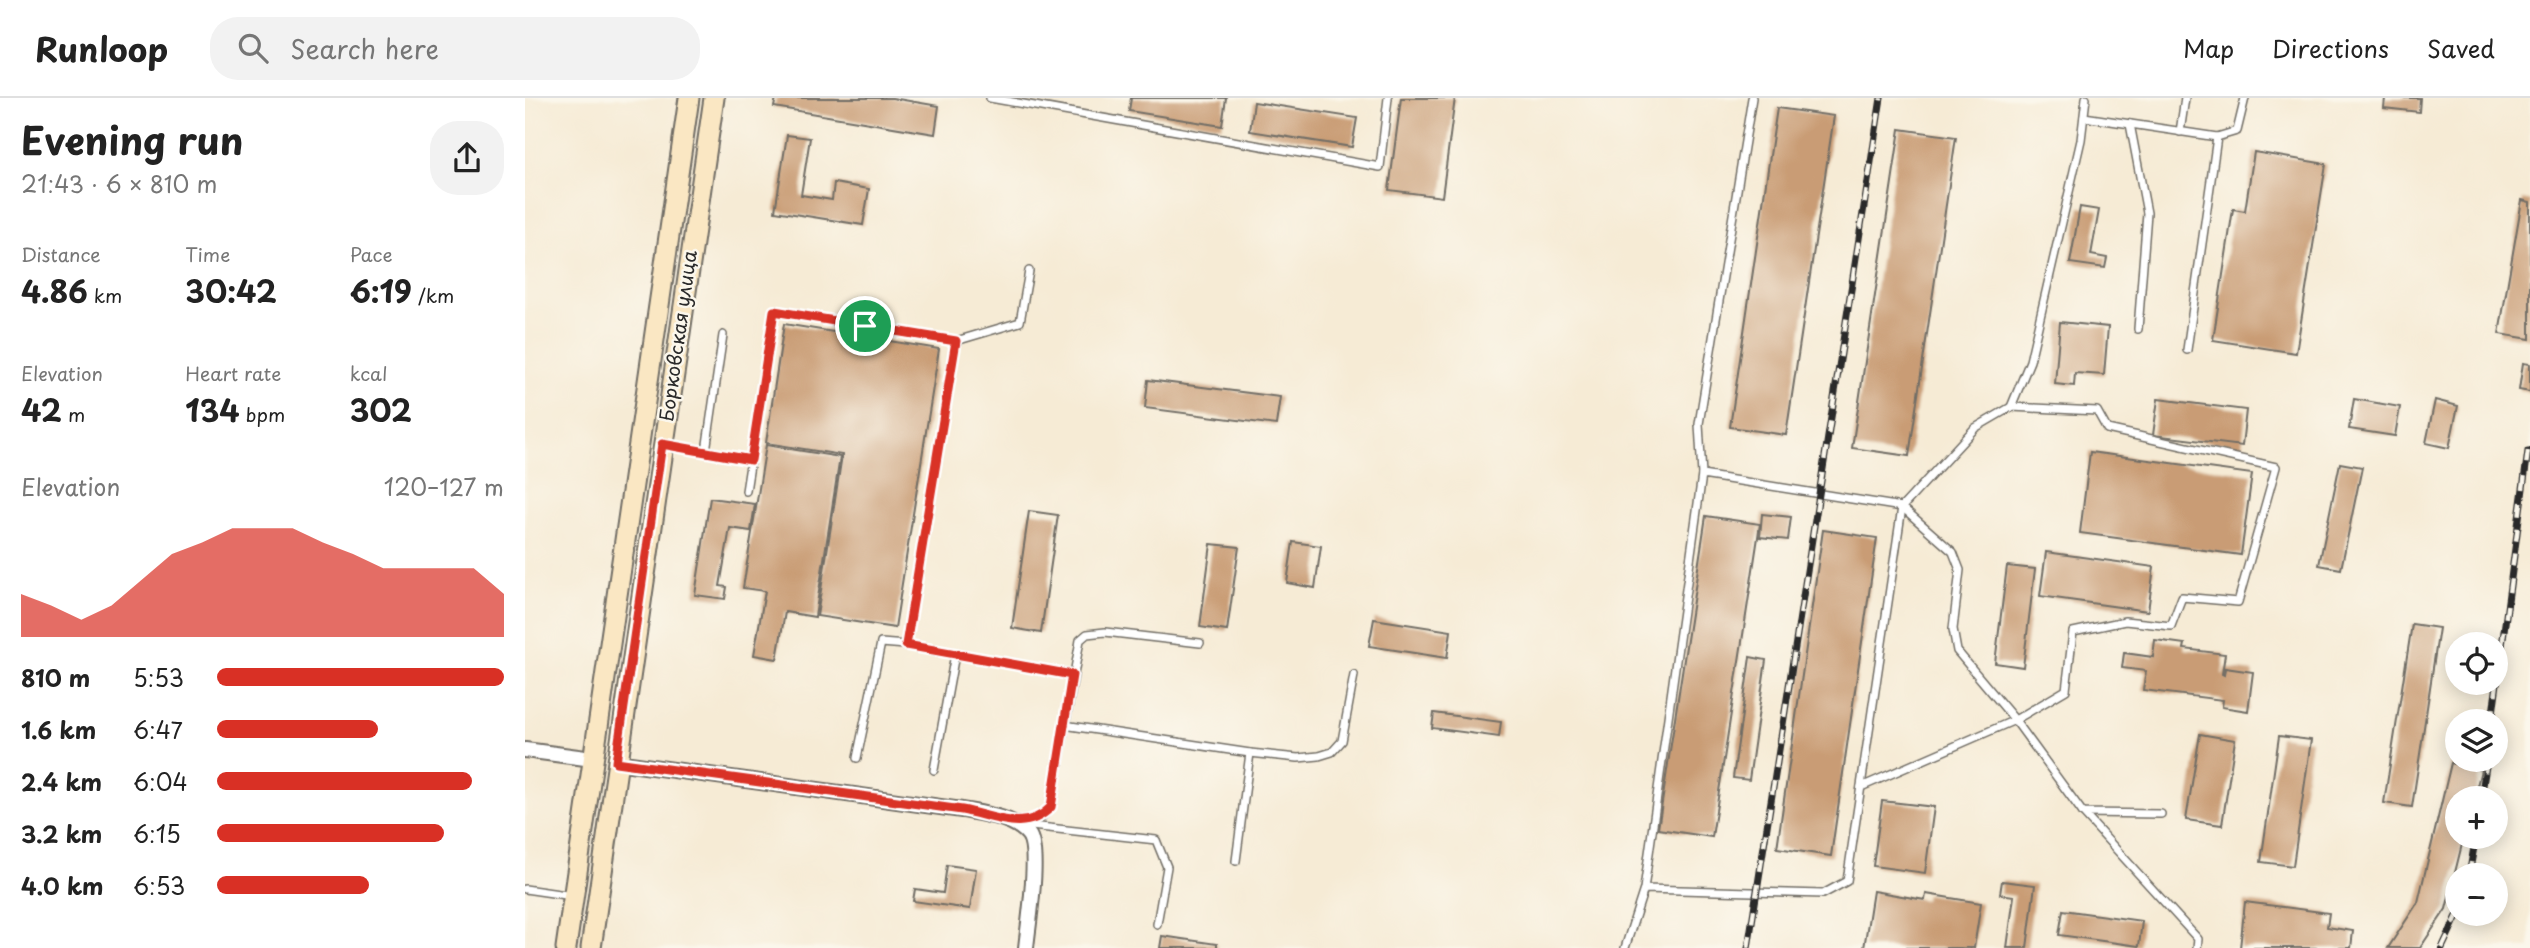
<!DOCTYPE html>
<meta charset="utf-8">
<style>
body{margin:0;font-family:"Playpen Sans",sans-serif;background:#f2f2f2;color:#222;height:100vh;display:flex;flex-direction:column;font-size:26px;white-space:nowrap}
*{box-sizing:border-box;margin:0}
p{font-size:23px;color:#767676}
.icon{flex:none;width:38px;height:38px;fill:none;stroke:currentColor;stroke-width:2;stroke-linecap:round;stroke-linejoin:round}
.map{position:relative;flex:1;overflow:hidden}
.side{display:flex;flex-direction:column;background:#fff;width:525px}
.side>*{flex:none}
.tools{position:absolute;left:1920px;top:534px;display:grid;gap:14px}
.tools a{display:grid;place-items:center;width:63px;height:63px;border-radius:50%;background:#fff;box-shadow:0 4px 18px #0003;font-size:35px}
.pin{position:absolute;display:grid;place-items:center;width:60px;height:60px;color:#fff;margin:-30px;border:4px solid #fff;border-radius:50%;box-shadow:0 2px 7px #0007}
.round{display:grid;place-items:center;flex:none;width:74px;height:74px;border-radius:28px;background:#f2f2f2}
.overview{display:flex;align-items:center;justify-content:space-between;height:119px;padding:0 21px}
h1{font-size:38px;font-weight:700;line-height:52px}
.metrics{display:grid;grid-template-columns:repeat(3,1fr);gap:10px;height:119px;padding:7px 21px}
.metrics div{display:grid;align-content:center}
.metrics b{font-size:30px;font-weight:700}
.metrics small{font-size:19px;font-weight:400}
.metrics p{font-size:19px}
.chart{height:196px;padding:14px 21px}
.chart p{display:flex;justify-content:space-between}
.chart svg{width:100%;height:126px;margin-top:7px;fill:#d93025;opacity:.7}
ul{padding:0 21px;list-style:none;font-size:23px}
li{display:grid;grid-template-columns:112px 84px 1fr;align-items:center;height:52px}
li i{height:18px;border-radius:9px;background:#d93025}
header{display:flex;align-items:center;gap:42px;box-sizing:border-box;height:98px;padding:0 35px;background:#fff;border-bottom:2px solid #e0e0e0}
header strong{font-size:33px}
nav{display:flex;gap:38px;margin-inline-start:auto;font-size:24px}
.search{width:490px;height:63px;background:#f2f2f2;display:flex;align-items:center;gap:18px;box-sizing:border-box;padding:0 24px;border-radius:28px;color:#767676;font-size:26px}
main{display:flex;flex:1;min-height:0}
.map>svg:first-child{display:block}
</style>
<header>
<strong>Runloop</strong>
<div class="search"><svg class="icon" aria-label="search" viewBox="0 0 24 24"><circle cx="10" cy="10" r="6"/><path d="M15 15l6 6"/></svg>Search here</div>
<nav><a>Map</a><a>Directions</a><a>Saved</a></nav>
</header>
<main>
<section class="side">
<div class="overview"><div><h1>Evening run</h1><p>21:43 · 6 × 810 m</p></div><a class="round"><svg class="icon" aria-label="share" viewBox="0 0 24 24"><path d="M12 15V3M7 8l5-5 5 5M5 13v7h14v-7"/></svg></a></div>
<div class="metrics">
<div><p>Distance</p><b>4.86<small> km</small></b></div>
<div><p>Time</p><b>30:42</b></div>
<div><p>Pace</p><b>6:19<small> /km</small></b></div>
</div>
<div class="metrics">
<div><p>Elevation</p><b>42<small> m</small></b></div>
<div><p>Heart rate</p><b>134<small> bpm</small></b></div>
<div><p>kcal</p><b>302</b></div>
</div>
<div class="chart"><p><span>Elevation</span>120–127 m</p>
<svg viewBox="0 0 160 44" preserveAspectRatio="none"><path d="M0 44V29L10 33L20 38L30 33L40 24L50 15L60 11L70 6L80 6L90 6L100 11L110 15L120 20L130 20L140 20L150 20L160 29V44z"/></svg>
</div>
<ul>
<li><b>810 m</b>5:53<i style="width:100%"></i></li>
<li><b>1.6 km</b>6:47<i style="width:56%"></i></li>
<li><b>2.4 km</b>6:04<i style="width:89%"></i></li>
<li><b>3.2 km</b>6:15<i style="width:79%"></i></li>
<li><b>4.0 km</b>6:53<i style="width:53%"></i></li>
</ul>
</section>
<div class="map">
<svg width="2005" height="850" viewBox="0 0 2005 850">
<rect width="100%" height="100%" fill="#fbf7ec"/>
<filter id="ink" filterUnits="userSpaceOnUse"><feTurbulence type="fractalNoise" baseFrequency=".0143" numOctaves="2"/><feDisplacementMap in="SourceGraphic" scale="14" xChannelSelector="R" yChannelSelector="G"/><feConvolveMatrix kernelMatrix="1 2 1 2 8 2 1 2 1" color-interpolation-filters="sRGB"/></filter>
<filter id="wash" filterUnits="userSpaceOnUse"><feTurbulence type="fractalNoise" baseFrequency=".00686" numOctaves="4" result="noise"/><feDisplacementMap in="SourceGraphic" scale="28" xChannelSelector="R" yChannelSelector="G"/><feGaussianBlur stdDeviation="1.57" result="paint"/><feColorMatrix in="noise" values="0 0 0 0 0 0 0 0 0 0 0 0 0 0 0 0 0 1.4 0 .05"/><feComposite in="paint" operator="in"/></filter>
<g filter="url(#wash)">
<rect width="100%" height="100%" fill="#f6ebd5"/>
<g id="blocks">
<g fill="#c99c75">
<polygon points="251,0 367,0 414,8 410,36 249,9"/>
<polygon points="606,0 701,0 697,28 604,13"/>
<polygon points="876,0 930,0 917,99 864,92"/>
<polygon points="1860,0 1895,0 1894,14 1859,10"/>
<polygon points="729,4 832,20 827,49 725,33"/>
<polygon points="1252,10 1309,18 1261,337 1205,329"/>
<polygon points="1375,31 1431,39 1384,358 1327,350"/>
<polygon points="262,37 285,40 276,97 307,102 309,85 344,91 338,127 250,113"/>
<polygon points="1729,54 1801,66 1771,255 1688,242 1708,111 1720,113"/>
<polygon points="1997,102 2005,104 2005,241 1974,236"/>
<polygon points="1555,109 1574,112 1566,157 1582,160 1580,170 1545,165"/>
<polygon points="1535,224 1583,229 1579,277 1550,275 1549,288 1530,286"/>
<polygon points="259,226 414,251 370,530 292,518 317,357 241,345"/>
<polygon points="1998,265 2005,266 2005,294 1994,292"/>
<polygon points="623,282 755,299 751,327 620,310"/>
<polygon points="1633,301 1721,312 1717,348 1628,337"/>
<polygon points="1829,301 1875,309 1870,338 1824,331"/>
<polygon points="1910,302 1933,308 1924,350 1901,345"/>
<polygon points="241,347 315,359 290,519 260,514 252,561 229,557 240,493 218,490"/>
<polygon points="1565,354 1727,376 1716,457 1555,435"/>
<polygon points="1815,365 1837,369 1816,471 1794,467"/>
<polygon points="185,400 230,406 226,433 205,430 195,488 202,489 200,501 170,497"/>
<polygon points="504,413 533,417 516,535 487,530"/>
<polygon points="1237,416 1266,419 1263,442 1235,439"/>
<polygon points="1181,418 1235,426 1187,739 1133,731"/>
<polygon points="1298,432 1352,440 1306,758 1252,750"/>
<polygon points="768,444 796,448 790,490 762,485"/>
<polygon points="686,446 714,449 702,533 675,529"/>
<polygon points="1521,454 1629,469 1623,513 1515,498"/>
<polygon points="1482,468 1510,471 1498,569 1470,565"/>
<polygon points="849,521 926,533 922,560 844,548"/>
<polygon points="1887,526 1914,530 1887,709 1859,705"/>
<polygon points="1630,542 1660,546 1659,551 1700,556 1697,576 1699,577 1700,570 1728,574 1723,613 1697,609 1698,602 1618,592 1621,573 1597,570 1599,555 1628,559"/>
<polygon points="1225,559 1241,562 1224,682 1208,680"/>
<polygon points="909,615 976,624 974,639 907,630"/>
<polygon points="1675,636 1710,642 1697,727 1661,722"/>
<polygon points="1754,638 1786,642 1768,768 1736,764"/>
<polygon points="1926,665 1956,672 1949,700 1932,700 1932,738 1939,738 1921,811 1895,850 1863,850 1893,804"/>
<polygon points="1357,703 1409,709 1400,775 1348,768"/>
<polygon points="422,767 451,771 445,811 388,803 390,791 418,795"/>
<polygon points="1477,783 1510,787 1502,850 1482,850 1489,798 1475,796"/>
<polygon points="1348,793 1400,802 1401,796 1456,805 1449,850 1339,850"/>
<polygon points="1720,804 1804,815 1802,829 1828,833 1826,850 1715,850"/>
<polygon points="1538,812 1617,823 1614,848 1534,837"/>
<polygon points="637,838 692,846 692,850 635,850"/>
</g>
</g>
</g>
<g filter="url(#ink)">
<use href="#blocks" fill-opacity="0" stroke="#726e66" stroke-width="2"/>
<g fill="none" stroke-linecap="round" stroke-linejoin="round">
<defs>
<g id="lane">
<polyline points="465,0 855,69 863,0"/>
<polyline points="1559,19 1692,39 1712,33 1720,0"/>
<polyline points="1605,26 1622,115 1613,231"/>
<polyline points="1655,34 1660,0"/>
<polyline points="431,243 495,224 504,173"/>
<polyline points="1662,252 1692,39"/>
<polygon points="1486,309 1572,313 1582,331 1751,369 1713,504 1657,499 1646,528 1600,523 1548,534 1541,592 1490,622 1432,553 1428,531 1435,472 1428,454 1377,409 1450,330"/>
<polyline points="1486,309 1505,263 1556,42 1561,0"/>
<polyline points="141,347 181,353 198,237"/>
<polyline points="181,353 226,362"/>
<polyline points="1177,377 1174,326 1227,0"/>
<polyline points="221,393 249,213 431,243 381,547 547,577"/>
<polyline points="539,627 725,655 773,660 794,658 807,654 817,643 829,577"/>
<polyline points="332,660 356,545 381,547"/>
<polyline points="409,672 430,556"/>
<polyline points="1336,689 1490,622 1558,715 1636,716"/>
<polyline points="1558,715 1673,841 1672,850"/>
<polyline points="490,726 516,720 526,709 555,542 562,536 580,534 675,545"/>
<polyline points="497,727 631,742 642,769 632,826"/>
<polyline points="711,763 725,655"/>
<polyline points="0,791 48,798"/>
<polyline points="1100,850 1119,791 1298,796 1322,783 1377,409 1177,377 1119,791"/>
</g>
<g id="street">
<polyline points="0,652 68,661"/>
<path d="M91,664L437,712C459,716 488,719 503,736C516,751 503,828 501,850"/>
</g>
<g id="secondary">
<polyline points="41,850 164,0"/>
<polyline points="66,850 189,0"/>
</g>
</defs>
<use href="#lane" stroke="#726e66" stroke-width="10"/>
<use href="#street" stroke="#726e66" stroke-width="18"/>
<use href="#secondary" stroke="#726e66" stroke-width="23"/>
<use href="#lane" stroke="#fff" stroke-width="7"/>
<use href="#street" stroke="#fff" stroke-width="14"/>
<use href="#secondary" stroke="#fae7c3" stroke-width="19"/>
<defs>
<g id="rail">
<polyline points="1967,623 2003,353"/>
<polyline points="1956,700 1962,662"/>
<polyline points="1944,777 1951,738"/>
<polyline points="1223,850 1356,0"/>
<polyline points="1917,850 1933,816"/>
</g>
</defs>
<use href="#rail" stroke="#2b2b2b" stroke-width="7"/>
<use href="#rail" stroke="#fbf7ec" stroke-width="4.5" stroke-dasharray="13" stroke-linecap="butt"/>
</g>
</g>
<g fill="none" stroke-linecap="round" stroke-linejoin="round" filter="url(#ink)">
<defs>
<path id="route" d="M249,213L431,243L381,547L547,577L526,709C500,736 469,718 437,712L91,664L137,346L226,362Z"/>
</defs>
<use href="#route" stroke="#fff" stroke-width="14"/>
<use href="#route" stroke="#d93025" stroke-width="9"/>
</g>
<g text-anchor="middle" stroke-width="5" stroke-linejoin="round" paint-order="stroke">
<g font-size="19" fill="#2b2b2b" stroke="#fbf7ec">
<text transform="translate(153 238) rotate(-82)" y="7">Борковская улица</text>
</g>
</g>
</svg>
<div class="tools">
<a><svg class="icon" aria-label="locate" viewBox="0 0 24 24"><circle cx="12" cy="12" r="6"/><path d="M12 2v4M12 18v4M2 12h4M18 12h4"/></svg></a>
<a><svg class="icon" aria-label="layers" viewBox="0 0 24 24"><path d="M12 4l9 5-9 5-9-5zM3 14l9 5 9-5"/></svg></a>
<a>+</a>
<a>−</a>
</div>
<div class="pin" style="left:340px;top:228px;background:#1e9e55"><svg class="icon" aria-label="arrive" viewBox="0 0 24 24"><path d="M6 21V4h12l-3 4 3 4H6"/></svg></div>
</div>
</main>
